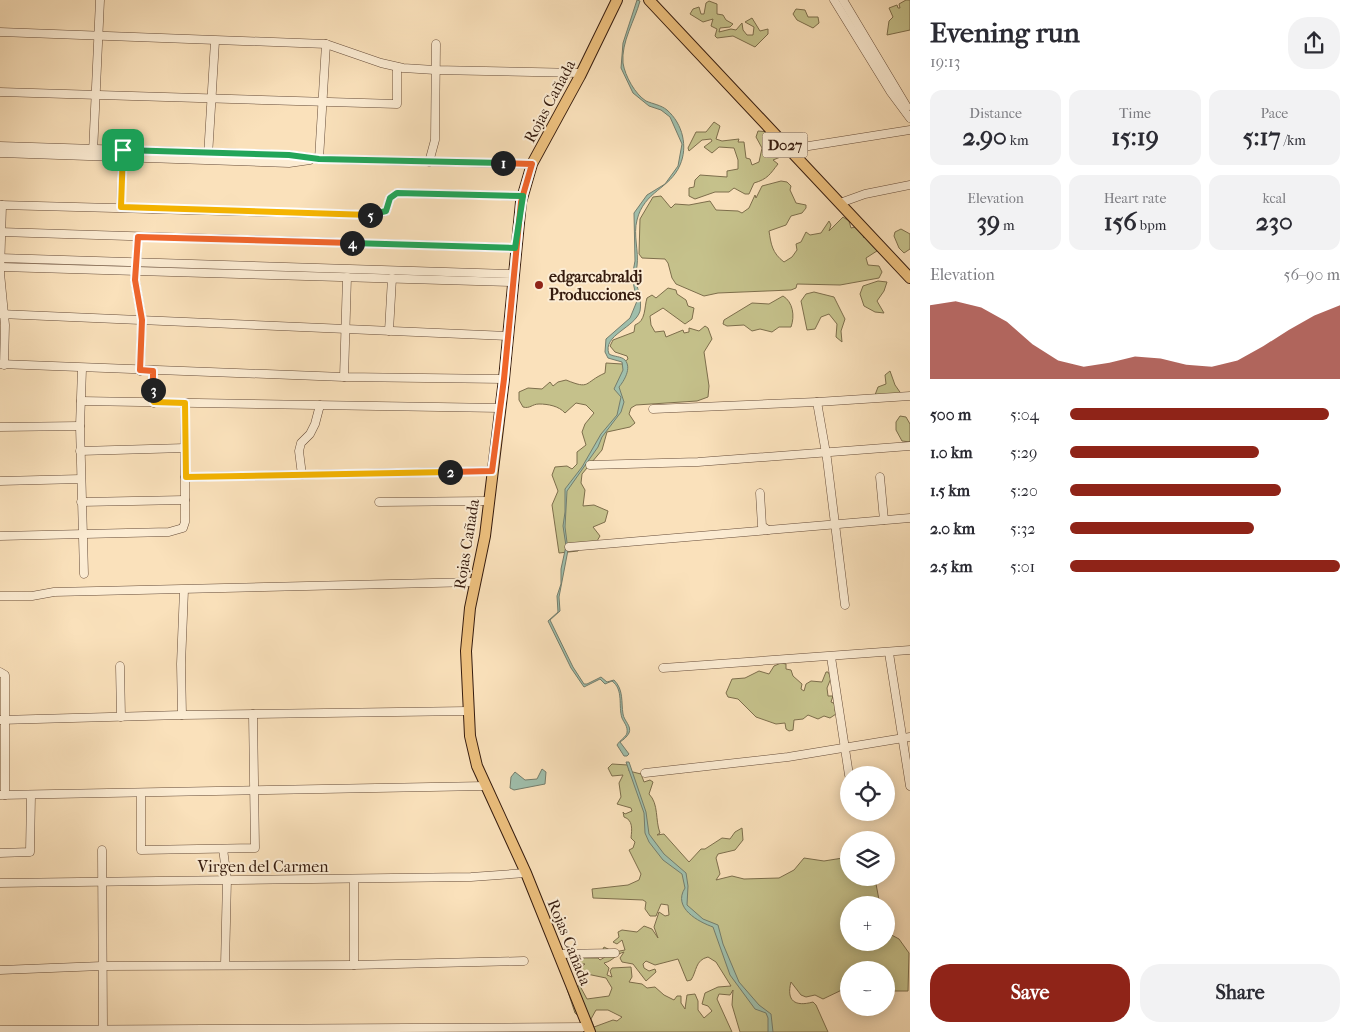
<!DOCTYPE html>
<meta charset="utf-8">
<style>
body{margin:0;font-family:"IM FELL French Canon",serif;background:#f2f2f3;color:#2b2b33;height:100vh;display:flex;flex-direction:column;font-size:19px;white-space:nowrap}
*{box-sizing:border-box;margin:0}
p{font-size:16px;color:#7c7c81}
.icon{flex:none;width:28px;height:28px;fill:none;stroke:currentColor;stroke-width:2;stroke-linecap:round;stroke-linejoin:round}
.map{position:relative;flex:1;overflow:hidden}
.details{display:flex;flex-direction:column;background:#fff;width:450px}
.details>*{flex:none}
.fabs{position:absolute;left:840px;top:766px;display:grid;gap:10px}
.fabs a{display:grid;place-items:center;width:55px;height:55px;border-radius:50%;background:#fff;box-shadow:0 2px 12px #0003;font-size:25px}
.pin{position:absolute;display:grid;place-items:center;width:42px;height:42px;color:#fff;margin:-21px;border-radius:10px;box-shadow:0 2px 8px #0006}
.km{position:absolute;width:25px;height:25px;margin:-12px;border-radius:50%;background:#222;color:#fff;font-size:14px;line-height:25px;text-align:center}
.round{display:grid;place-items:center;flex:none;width:52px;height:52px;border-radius:20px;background:#f2f2f3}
.overview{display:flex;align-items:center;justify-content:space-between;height:85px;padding:0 20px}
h1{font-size:28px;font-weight:700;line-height:38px}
.stats{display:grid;grid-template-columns:repeat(3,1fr);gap:8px;height:85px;padding:5px 20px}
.stats div{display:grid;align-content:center;border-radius:12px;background:#f2f2f3;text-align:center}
.stats b{font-size:25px;font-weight:700}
.stats small{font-size:14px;font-weight:400}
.stats p{font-size:14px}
.chart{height:140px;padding:10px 20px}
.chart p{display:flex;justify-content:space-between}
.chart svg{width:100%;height:90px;margin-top:5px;fill:#8f2418;opacity:.7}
.button{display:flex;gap:10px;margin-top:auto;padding:10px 20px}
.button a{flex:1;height:58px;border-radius:20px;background:#8f2418;color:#fff;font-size:20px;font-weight:700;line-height:58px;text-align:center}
.button a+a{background:#f2f2f3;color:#2b2b33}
ul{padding:0 20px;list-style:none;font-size:16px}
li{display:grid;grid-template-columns:80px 60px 1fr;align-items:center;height:38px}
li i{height:12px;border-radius:6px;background:#8f2418}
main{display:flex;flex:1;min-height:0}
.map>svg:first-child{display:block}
</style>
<main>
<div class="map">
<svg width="910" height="1032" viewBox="0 0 910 1032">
<rect width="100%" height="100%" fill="#fae1bb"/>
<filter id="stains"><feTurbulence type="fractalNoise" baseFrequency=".004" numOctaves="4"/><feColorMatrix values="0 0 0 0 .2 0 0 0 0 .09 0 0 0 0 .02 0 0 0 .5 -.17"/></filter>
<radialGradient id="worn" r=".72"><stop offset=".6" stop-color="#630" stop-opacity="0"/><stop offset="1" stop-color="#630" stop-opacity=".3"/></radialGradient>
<g fill="#c5c18b" stroke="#7d6e4c" fill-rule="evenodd">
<polygon points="906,0 910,0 910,30 887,35 889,21 893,17 889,8 897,5 898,8 900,8 899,4"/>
<polygon points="709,1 717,4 717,14 723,15 726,20 733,24 730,27 720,28 719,32 731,29 736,30 742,23 743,30 747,35 753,35 754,27 745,22 752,18 760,31 768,29 768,34 755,47 733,36 717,38 715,36 717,29 711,26 713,19 703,22 690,14 693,9 699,7 701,14 704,14 706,3"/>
<polygon points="796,9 805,10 808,17 818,17 819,23 813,28 797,20 793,14"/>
<path d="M714,122L720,126L716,139L722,141L739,139L738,142H744L746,158L750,159L752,165L759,162L762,148L756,137L758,131L770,132L774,141V145L783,148V156L773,160L778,164C770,174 768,179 754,183L749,194H745L734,188L729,192H715L695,199L689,196V188L694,187L695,180L700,175L727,177V171L738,169V160L734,148L719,147L712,153L704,147L712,141L711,139L702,140L689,151L688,148L696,132H706Z"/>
<path d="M781,181L787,182L791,186L790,190L796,203L806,205V208L802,213L791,216L786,225L769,231C771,244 772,253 784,262L792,257L797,250L796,244L801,242L806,232L810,235L821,233L829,221L831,225L829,231L843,217L849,221L851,228L859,226L864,238L865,236L880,249L866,258L868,265L879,266L882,272L879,278L840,285L797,284L796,288L791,290L718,293L704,296L676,284L672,278L668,263L665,259L642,258L639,254L640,219L653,197L661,196L671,208L675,204L689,205L710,201L716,210L738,211L742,213L749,208L755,195L756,198L762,186Z"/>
<polygon points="901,229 910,234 910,249 904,253 899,248 894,236 895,232"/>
<polygon points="878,281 887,282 884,291 877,301 884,313 875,312 864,306 860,294 863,286"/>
<path d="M668,288L676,290L677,294L686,300L688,306L694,308L692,319L685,324L663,308L650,316L651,325L655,332L664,331L666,337L683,330L684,333L689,332V328L699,331L705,326L708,328L712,339L704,352L709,386L708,397L697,401L636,405L631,408L629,414L635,423L630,427L607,432L602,450L582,474L581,483L585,490L583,506L594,505L608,511L605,522L593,527L600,536L594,546L581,547L578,551L559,553L552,505L558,491L552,475L555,467L567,466L572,469L577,464V452L586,445L582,432L585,424L594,413L586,405L576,403L565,413C559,406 548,404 539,404C532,404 530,409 523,407L519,400V392L528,388L542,389L550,382L553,386L558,382L566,380C591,390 583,383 605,373L606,363L622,364L628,359L627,356L615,352L610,346L613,340L634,332L635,325C646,321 644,308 647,298L652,295L656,298Z"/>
<polygon points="814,292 834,297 845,319 841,331 842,342 836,337 837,324 829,314 821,317 815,329 807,330 801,301 806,294"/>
<path d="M783,296C793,302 795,316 791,327H779L772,332L760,329L752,331L744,325L727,326L723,324L724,320L752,303L769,304Z"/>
<polygon points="890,371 895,385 902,395 875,395 878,387 886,384 885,375"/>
<polygon points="900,416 906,417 910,424 910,442 902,441 896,430 896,422"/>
<polygon points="781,663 786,664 786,669 791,670 793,676 802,684 801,689 804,691 806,684 811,681 822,682 826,672 828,672 831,678 827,688 828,696 833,696 831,702 838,705 835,710 836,714 830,718 824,716 818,719 808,715 803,719 794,720 793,730 789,731 786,729 785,723 776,724 756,717 738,699 728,697 726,693 732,679 745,678 759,671 769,674 774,666"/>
<path d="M612,764L628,765L629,771L641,774L644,782L650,780L653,782L649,794C659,804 655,820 660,833L657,835L664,834L689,862L701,849H705L722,838L730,839L735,832L742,828L743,840L735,850L718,854L716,858L720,874L716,880L732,876L744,879L779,878L794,870L804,858L824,861L849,857V878H867L870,879L868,881L876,884L880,905H849V942H886V932L899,939L909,953L908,991H886V970H849L846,988L823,999L815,995L806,997L801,995L791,982C786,1001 795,1007 813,1002L816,1005L828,1032H740L732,1005L733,990L730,995L719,994L717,999L732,1032H584L585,1022L575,1013L567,989L571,986H580L587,999L609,996L612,988L606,978L582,973L580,968L585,964L572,963L569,960L572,958H598L600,960L605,957L602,951L604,947L614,952L625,950L622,940L617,944L613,942L619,937L618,932L622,930L637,932L644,926L652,929L658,938L654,927L659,912L665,916L669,915L668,905L661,904L656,916H650L645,909L646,902L643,900L593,898L592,889L628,885L639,880L641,874L629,850L633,848L635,842L631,838C632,829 633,820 624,817L623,812L625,814L632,811L631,808L617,804L621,797L619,783L623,775L612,776L608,768ZM624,952L620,958L622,962L633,964L646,981L656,972L655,969L649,971L644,968L643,964L646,961L655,965L678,959L687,981L691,980C697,971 695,960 708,957L716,962L731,986L718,987L705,993L702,1004L708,1006L712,1011L704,1018L698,1010V1001L695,994L687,995L685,1009L681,1003V996H677L674,1000L664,995L655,987L647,988L642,984L629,982L632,977L631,967L612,968L610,971L612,977L607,975L609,968L604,963C613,961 616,954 624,952ZM596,1010H608L622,1017L617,1021L613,1020L594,1027L591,1019Z"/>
</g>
<g fill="#9fbeab" stroke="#757d6c">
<path d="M637,0L640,1C635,20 621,42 623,63C625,76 635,94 646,101C653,104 661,105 667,110C683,124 688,147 680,165C670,189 644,191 637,220C633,235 639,251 637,266C636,271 635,276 636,281C638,291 642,300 640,311C635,328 602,335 609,354C614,357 621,356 625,360C632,368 624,381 619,387L624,402L621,412L602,437L598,447L567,491L565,527L568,550L559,597L560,611L550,620L573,667L584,684H587L601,677L607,682L614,680C624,690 621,702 623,714C624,721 632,726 629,733C627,737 623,740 620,742L629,754L627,756H624L617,745C620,740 626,737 627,733C628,726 624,723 622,718C618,706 624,690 612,681L605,684L600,679L584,687L571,668L548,621L558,612L557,596L561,584V569L566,546L563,526L565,512V489L582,467L601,434L617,415L621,397L614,389L623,370L622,362L608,358L605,352L606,339L630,318L637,301L632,277L635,261L634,213L647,195L665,184L678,166L682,144L670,117L661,110L649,106L633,93L621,68L623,43Z"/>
<path d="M626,762H629L646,812L649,834L664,854L686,873L688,886L687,905L703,919L718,925L723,944L739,982L759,1005L771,1014L773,1032H768V1018L766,1013L755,1009L730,975L713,927C699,922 672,908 685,888L682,874L663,860L649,842L645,833L644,813Z"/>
<polygon points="542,769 546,772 545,784 514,790 510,788 511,777 515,772 525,780 537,779"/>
</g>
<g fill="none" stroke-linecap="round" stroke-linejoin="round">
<defs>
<g id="minor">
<polyline points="834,0 890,91 910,118"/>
<polyline points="843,0 907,107"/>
<polyline points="0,32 326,44 381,63 403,68 435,70 581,73"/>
<polyline points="0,92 397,104 397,67"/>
<polyline points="0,146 289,155 319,159 532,164"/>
<polyline points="790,149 910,130"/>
<polyline points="0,153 289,163 310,160"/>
<polyline points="93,153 100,0"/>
<polyline points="208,156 215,41"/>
<polyline points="319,159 326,44"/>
<polyline points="429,162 435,140 436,44"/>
<polyline points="840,203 865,194 910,185"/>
<polyline points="0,205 374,215 386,211 390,198 397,193 523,196"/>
<polyline points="2,205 0,273 5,325 4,365"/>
<polyline points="121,207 122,154"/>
<polyline points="0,232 515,248"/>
<polyline points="138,237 135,280 142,320 140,371"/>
<polyline points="0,258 513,274"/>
<polyline points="1,267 512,282"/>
<polyline points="0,314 508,336"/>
<polyline points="389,331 392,278"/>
<polyline points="0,364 344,377 504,379"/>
<polyline points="82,369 80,426 84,574"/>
<polyline points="153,371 154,403"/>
<polyline points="344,377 347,277"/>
<polyline points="81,401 500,408"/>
<polyline points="817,402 827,459 845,605"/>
<polyline points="653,409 817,402 910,396"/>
<polyline points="0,427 80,426"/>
<polyline points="80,451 185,448"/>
<polyline points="590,465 698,462 910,446"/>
<polyline points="302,475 299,451 301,443 310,434 315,424 320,405"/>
<polyline points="185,477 492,471"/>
<polyline points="880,477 884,520"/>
<polyline points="0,481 81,479"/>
<polyline points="760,493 762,526 768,530"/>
<polyline points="81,502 185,500"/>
<polyline points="379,502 489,501"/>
<polyline points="0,536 169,532 183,528 185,522 185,403"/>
<polyline points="569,547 910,518"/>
<polyline points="0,596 32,596 54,592 475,582"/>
<polyline points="889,653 910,786"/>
<polyline points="831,657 849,775"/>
<polyline points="120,666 121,717"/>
<polyline points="663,668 910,650"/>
<polyline points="0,672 5,675 5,795"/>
<polyline points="182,715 181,664 184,590"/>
<polyline points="0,720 182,715 468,711"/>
<polyline points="645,773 788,757 910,737"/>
<polyline points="141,794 141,850 255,848 253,714"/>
<polyline points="0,795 485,786"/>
<polyline points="223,849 227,879 225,965"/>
<polyline points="102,850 103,1029"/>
<polyline points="0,853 30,852 31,795"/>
<polyline points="354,879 354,965"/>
<polyline points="0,883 471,877 526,873"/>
<polyline points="558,954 615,953"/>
<polyline points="0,970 102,966 354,965 524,961"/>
<polyline points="0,1030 588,1027"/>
</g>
<g id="major">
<polyline points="649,0 910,278"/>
<polyline points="590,1032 526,873 477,766 470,736 466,651 470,608 485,536 504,379 521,202 532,164 580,76 617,0"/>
</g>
</defs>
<use href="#minor" stroke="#664c39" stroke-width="9"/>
<use href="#major" stroke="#351b0e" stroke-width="12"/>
<use href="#minor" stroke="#fcecd3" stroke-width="8"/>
<use href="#major" stroke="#edc07e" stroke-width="10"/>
</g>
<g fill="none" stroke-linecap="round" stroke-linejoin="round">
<defs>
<polyline id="split-1" points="123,150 289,155 319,159 503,163"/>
<polyline id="split-2" points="450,472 492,471 504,379 521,202 532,164 503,163"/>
<polyline id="split-3" points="153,390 154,402 185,403 186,477 450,472"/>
<polyline id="split-4" points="153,390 153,371 140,370 142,320 135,280 138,237 352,243"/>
<polyline id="split-5" points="352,243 515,248 523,196 397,193 390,198 386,211 370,215"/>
<polyline id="split-6" points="123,150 121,207 370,215"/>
</defs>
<use href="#split-1" stroke="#fff" stroke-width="10"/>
<use href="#split-2" stroke="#fff" stroke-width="10"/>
<use href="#split-3" stroke="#fff" stroke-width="10"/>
<use href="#split-4" stroke="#fff" stroke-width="10"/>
<use href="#split-5" stroke="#fff" stroke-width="10"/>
<use href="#split-6" stroke="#fff" stroke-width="10"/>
<use href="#split-1" stroke="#22a559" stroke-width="6"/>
<use href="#split-2" stroke="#f0652b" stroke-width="6"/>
<use href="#split-3" stroke="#f5b400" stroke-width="6"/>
<use href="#split-4" stroke="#f0652b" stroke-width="6"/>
<use href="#split-5" stroke="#22a559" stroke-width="6"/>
<use href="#split-6" stroke="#f5b400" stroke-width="6"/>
</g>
<circle fill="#8f2418" stroke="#fcecd3" stroke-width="2" cx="539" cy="285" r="5"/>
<g text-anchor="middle" stroke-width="4" stroke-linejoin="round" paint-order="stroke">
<rect fill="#fcecd3" stroke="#715a49" stroke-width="1" x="762.5" y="132.5" width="45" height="25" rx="4"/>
<g font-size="15" font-weight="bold" fill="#351b0e">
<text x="785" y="150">D027</text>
</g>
<g font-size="16" fill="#351b0e" stroke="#fcecd3">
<text transform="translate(549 101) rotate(-62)" y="6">Rojas Cañada</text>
<text transform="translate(466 544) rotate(-81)" y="6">Rojas Cañada</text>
<text x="263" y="872">Virgen del Carmen</text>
<text transform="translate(570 942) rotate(68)" y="6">Rojas Cañada</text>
</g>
<g font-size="16" font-weight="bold" fill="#351b0e" stroke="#fcecd3" text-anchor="start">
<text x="549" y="282">edgarcabraldj<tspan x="549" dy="18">Producciones</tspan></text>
</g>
</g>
<rect width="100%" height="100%" filter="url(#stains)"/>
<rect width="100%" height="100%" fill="url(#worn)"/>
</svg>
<div class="fabs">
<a><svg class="icon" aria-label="locate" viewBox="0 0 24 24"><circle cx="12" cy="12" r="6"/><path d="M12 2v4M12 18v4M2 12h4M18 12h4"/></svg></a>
<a><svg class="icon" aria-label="layers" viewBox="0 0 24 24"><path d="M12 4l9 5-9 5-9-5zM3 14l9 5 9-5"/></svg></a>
<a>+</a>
<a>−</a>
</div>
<div class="pin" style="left:123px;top:150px;background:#1e9e55"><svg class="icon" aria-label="arrive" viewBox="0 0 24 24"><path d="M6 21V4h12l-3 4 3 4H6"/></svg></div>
<b class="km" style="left:503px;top:163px">1</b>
<b class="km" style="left:450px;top:472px">2</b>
<b class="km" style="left:153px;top:390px">3</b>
<b class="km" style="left:352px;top:243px">4</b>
<b class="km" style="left:370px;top:215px">5</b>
</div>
<section class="details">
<div class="overview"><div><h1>Evening run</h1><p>19:13</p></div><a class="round"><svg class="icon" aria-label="share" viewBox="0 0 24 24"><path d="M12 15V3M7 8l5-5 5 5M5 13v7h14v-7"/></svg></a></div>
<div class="stats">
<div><p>Distance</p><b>2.90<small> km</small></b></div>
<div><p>Time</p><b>15:19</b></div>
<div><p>Pace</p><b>5:17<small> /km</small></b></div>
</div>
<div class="stats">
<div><p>Elevation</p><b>39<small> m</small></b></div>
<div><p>Heart rate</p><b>156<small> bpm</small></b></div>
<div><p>kcal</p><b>230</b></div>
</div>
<div class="chart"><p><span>Elevation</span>56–90 m</p>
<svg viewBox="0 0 160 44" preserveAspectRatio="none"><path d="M0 44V8L10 6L20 9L30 16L40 27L50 35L60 38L70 36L80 33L90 34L100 37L110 38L120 35L130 28L140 20L150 13L160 8V44z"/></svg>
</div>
<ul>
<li><b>500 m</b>5:04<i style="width:96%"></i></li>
<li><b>1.0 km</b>5:29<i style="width:70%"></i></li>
<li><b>1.5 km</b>5:20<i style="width:78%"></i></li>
<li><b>2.0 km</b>5:32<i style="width:68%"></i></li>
<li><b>2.5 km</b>5:01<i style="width:100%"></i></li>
</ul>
<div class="button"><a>Save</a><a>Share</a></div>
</section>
</main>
